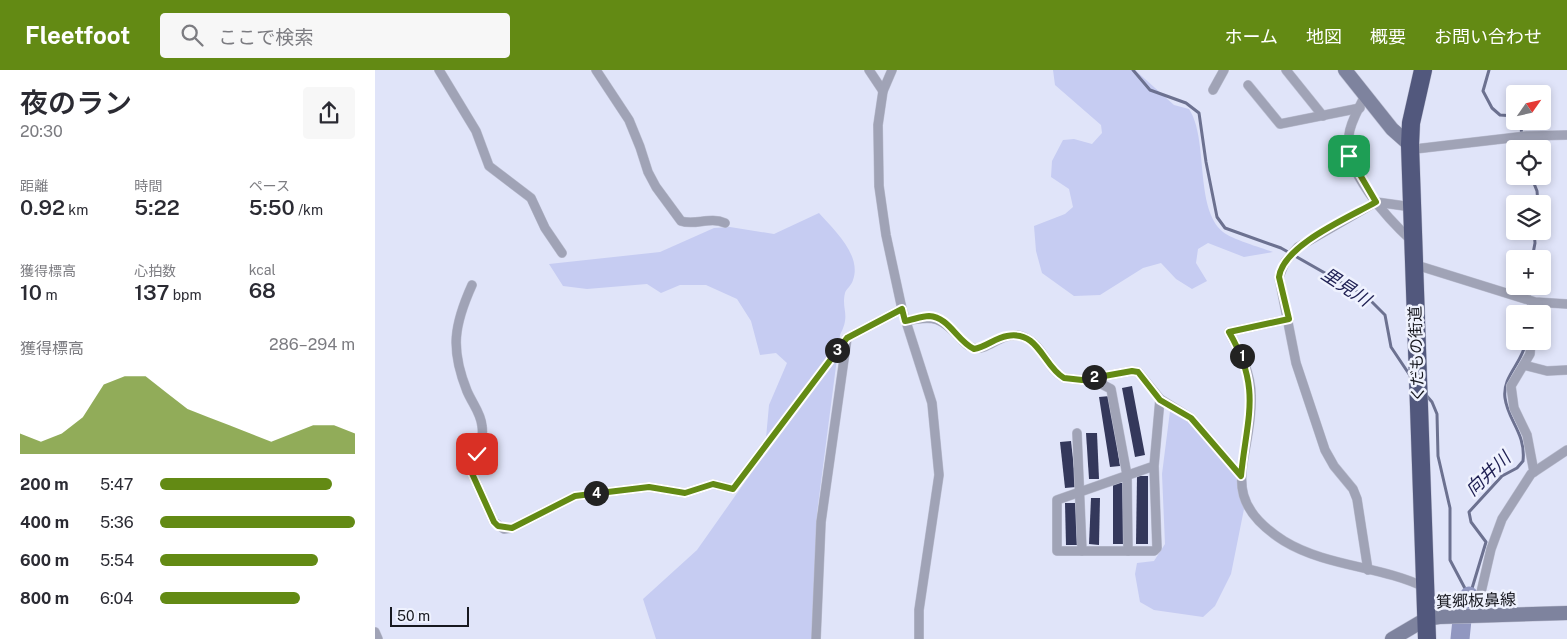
<!DOCTYPE html>
<html lang="ja">
<meta charset="utf-8">
<style>
body{margin:0;font-family:"Public Sans","Noto Sans JP",sans-serif;background:#f7f7f7;color:#2b2b33;height:100vh;display:flex;flex-direction:column;font-size:19px;white-space:nowrap}
*{box-sizing:border-box;margin:0}
p{font-size:16px;color:#7c7c81}
.icon{flex:none;width:28px;height:28px;fill:none;stroke:currentColor;stroke-width:2;stroke-linecap:round;stroke-linejoin:round}
.map{position:relative;flex:1;overflow:hidden}
.side{display:flex;flex-direction:column;background:#fff;width:375px}
.side>*{flex:none}
.needle{width:32px;rotate:56deg}
.tools{position:absolute;left:1131px;top:15px;display:grid;gap:10px}
.tools a{display:grid;place-items:center;width:45px;height:45px;border-radius:5px;background:#fff;box-shadow:0 2px 8px #0003;font-size:25px}
.scale{position:absolute;left:15px;bottom:12px;width:79px;box-sizing:border-box;padding-left:5px;border:2px solid #17181f;border-top:0;font-size:14px;line-height:18px;white-space:nowrap;color:#17181f;-webkit-text-stroke:4px #eff2fe;paint-order:stroke}
.pin{position:absolute;display:grid;place-items:center;width:42px;height:42px;color:#fff;margin:-21px;border-radius:10px;box-shadow:0 2px 8px #0006}
.km{position:absolute;width:25px;height:25px;margin:-12px;border-radius:50%;background:#222;color:#fff;font-size:14px;line-height:25px;text-align:center}
.round{display:grid;place-items:center;flex:none;width:52px;height:52px;border-radius:5px;background:#f7f7f7}
.head{display:flex;align-items:center;justify-content:space-between;height:85px;padding:0 20px}
h1{font-size:28px;font-weight:600;line-height:38px}
.metrics{display:grid;grid-template-columns:repeat(3,1fr);gap:8px;height:85px;padding:5px 20px}
.metrics div{display:grid;align-content:center}
.metrics b{font-size:21px;font-weight:600}
.metrics small{font-size:14px;font-weight:400}
.metrics p{font-size:14px}
.chart{height:140px;padding:10px 20px}
.chart p{display:flex;justify-content:space-between}
.chart svg{width:100%;height:90px;margin-top:5px;fill:#638a14;opacity:.7}
ul{padding:0 20px;list-style:none;font-size:16px}
li{display:grid;grid-template-columns:80px 60px 1fr;align-items:center;height:38px}
li i{height:12px;border-radius:6px;background:#638a14}
header{display:flex;align-items:center;gap:30px;box-sizing:border-box;height:70px;padding:0 25px;background:#638a14;color:#fff}
header strong{font-size:24px}
nav{display:flex;gap:28px;margin-inline-start:auto;font-size:18px}
.search{width:350px;height:45px;background:#f7f7f7;display:flex;align-items:center;gap:12px;box-sizing:border-box;padding:0 18px;border-radius:5px;color:#7c7c81;font-size:19px}
main{display:flex;flex:1;min-height:0}
.map>svg:first-child{display:block}
</style>
<header>
<strong>Fleetfoot</strong>
<div class="search"><svg class="icon" aria-label="search" viewBox="0 0 24 24"><circle cx="10" cy="10" r="6"/><path d="M15 15l6 6"/></svg>ここで検索</div>
<nav><a>ホーム</a><a>地図</a><a>概要</a><a>お問い合わせ</a></nav>
</header>
<main>
<section class="side">
<div class="head"><div><h1>夜のラン</h1><p>20:30</p></div><a class="round"><svg class="icon" aria-label="share" viewBox="0 0 24 24"><path d="M12 15V3M7 8l5-5 5 5M5 13v7h14v-7"/></svg></a></div>
<div class="metrics">
<div><p>距離</p><b>0.92<small> km</small></b></div>
<div><p>時間</p><b>5:22</b></div>
<div><p>ペース</p><b>5:50<small> /km</small></b></div>
</div>
<div class="metrics">
<div><p>獲得標高</p><b>10<small> m</small></b></div>
<div><p>心拍数</p><b>137<small> bpm</small></b></div>
<div><p>kcal</p><b>68</b></div>
</div>
<div class="chart"><p><span>獲得標高</span>286–294 m</p>
<svg viewBox="0 0 160 44" preserveAspectRatio="none"><path d="M0 44V34L10 38L20 34L30 26L40 10L50 6L60 6L70 14L80 22L90 26L100 30L110 34L120 38L130 34L140 30L150 30L160 34V44z"/></svg>
</div>
<ul>
<li><b>200 m</b>5:47<i style="width:88%"></i></li>
<li><b>400 m</b>5:36<i style="width:100%"></i></li>
<li><b>600 m</b>5:54<i style="width:81%"></i></li>
<li><b>800 m</b>6:04<i style="width:72%"></i></li>
</ul>
</section>
<div class="map">
<svg width="1192" height="569" viewBox="0 0 1192 569">
<rect width="100%" height="100%" fill="#e0e4f9"/>
<g fill="#c6ccf2">
<path d="M678,0H760L799,35L814,39C834,69 819,138 848,162C856,169 887,178 898,182L869,187L833,173L823,179L821,193L832,211L817,219L801,209L786,193L768,198L725,225L699,226L667,203L661,181L659,156L690,144L698,137L694,119L676,107L677,91L688,70L699,69L717,74L727,63L726,55L680,15Z"/>
<path d="M444,143C459,160 487,185 478,210C477,215 471,219 470,223C466,240 476,244 465,265L442,443L437,569H281L268,529L322,480L377,402L391,368L394,335L412,293L401,283L385,285L376,251L362,229L331,215H305L286,223L272,214L212,219L188,216L174,194L285,182L339,158L355,157L399,164Z"/>
<polygon points="795,341 817,352 861,407 869,439 856,504 840,536 828,547 779,540 765,532 760,504 762,493 779,491 790,474 787,404"/>
</g>
<g fill="none" stroke-linecap="round" stroke-linejoin="round">
<g stroke="#6c7190" stroke-width="3">
<polyline points="758,0 775,20 811,33 824,43 831,92 842,147 850,158 906,178 992,227 1010,245 1016,277 1036,307"/>
<polyline points="1114,0 1108,21 1117,38 1125,45 1140,46"/>
<polyline points="1146,51 1147,79"/>
<polyline points="1156,106 1162,121 1163,134"/>
<polyline points="1157,189 1160,173 1159,161"/>
<polyline points="1152,216 1154,225 1153,244"/>
<polyline points="1051,325 1057,332 1062,344 1063,386 1075,438 1075,490 1094,526"/>
<path d="M1095,525L1111,472L1096,452L1094,442L1127,406L1142,398L1148,391C1151,363 1133,351 1130,328C1127,306 1148,293 1151,271"/>
</g>
<polyline stroke="#9197c0" stroke-width="19" points="1085,569 1088,540 1094,526"/>
</g>
<g fill="#34385b">
<polygon points="757,316 770,385 760,387 747,318"/>
<polygon points="735,326 745,396 735,397 724,327"/>
<polygon points="711,363 722,363 724,409 714,409"/>
<polygon points="696,371 701,417 690,418 685,372"/>
<polygon points="762,406 773,406 773,474 761,474"/>
<rect x="738" y="413" width="10" height="61"/>
<polygon points="716,428 725,428 724,475 714,474"/>
<polygon points="690,433 701,433 702,475 691,475"/>
</g>
<g fill="none" stroke-linecap="round" stroke-linejoin="round">
<defs>
<g id="street">
<polyline points="64,0 101,61 114,96 156,128 170,158 187,183"/>
<path d="M221,0L254,50L265,77L273,102L281,117L306,151C320,156 335,146 350,153"/>
<polyline points="494,0 508,21"/>
<polyline points="517,0 508,21 503,55 504,116 511,165 527,239 557,333 564,405 544,540 544,569"/>
<polyline points="911,0 948,46"/>
<polyline points="873,15 905,54 985,38"/>
<polyline points="838,20 849,0"/>
<path d="M990,25C985,37 975,52 974,65C968,101 1013,149 1038,172"/>
<polyline points="1035,75 1040,79 1152,66 1192,65"/>
<polyline points="1038,194 1160,232 1192,234"/>
<path d="M97,215C79,255 75,279 92,321C97,333 106,343 107,356C110,375 97,384 95,399L119,452L129,459L137,458L200,426L274,417L310,423L338,414L358,419L472,268"/>
<polyline points="1160,244 1163,233"/>
<path d="M914,249L854,262C865,282 876,303 876,326C878,390 838,426 909,471C952,497 1006,496 1049,517"/>
<path d="M530,251C560,245 566,247 587,270C590,273 593,277 599,278C613,281 627,261 646,266C668,273 671,298 689,308L707,310L757,301L763,302L785,329L816,348L866,406"/>
<polyline points="1156,271 1155,284 1136,316 1139,338 1152,365 1159,402"/>
<polyline points="1149,295 1172,301 1192,300"/>
<polyline points="715,308 736,319 752,405 753,481"/>
<polyline points="702,363 707,481"/>
<polyline points="779,396 682,430 682,481 779,481 782,478 779,396 785,329"/>
<polyline points="993,500 982,429 978,419 959,396 950,380 921,293 904,207 910,192 923,177 1001,132 1037,137"/>
<polyline points="1101,544 1116,479 1127,449 1156,404 1192,380"/>
<polyline points="0,562 3,569"/>
<polyline points="441,569 446,452 472,268 527,239"/>
</g>
<g id="secondary">
<polyline points="970,0 1017,59 1035,75"/>
<polyline points="1017,569 1051,549 1064,547 1192,543"/>
</g>
<polyline id="highway" points="1048,0 1036,53 1035,75 1052,569"/>
</defs>
<use href="#street" stroke="#bcbfd2" stroke-width="10"/>
<use href="#secondary" stroke="#bcbfd2" stroke-width="15"/>
<use href="#highway" stroke="#bcbfd2" stroke-width="19"/>
<use href="#street" stroke="#a0a3b6" stroke-width="9"/>
<use href="#secondary" stroke="#7e839e" stroke-width="14"/>
<use href="#highway" stroke="#52587d" stroke-width="18"/>
</g>
<g fill="none" stroke-linecap="round" stroke-linejoin="round">
<defs>
<path id="route" d="M102,384L96,392L95,399L119,452L123,456L137,458L200,426L274,417L310,423L338,414L358,419L472,268L527,239L530,251C537,250 547,246 554,246C574,247 582,271 599,279C611,277 620,268 632,266C664,260 668,296 689,308L707,310L757,301L763,302L785,330L816,348L866,406C872,346 887,319 854,262L914,249L904,207C908,175 975,147 1001,132L974,86"/>
</defs>
<use href="#route" stroke="#fff" stroke-width="10"/>
<use href="#route" stroke="#638a14" stroke-width="6"/>
</g>
<g text-anchor="middle" stroke-width="5" stroke-linejoin="round" paint-order="stroke">
<g font-size="16" fill="#17181f" stroke="#eff2fe">
<text transform="translate(1041 284) rotate(-92)" y="6">くだもの街道</text>
<text transform="translate(1101 530) rotate(-2)" y="6">箕郷板鼻線</text>
</g>
<g font-size="18" font-style="italic" fill="#202154" stroke="#eff2fe">
<text transform="translate(971 217) rotate(33)" y="6">里見川</text>
<text transform="translate(1113 404) rotate(-44)" y="6">向井川</text>
</g>
</g>
</svg>
<div class="tools">
<a><svg class="needle" viewBox="-14 -14 28 28"><path d="M0-13l5 13h-10z" fill="#e53935"/><path d="M0 13l5-13h-10z" fill="#7c7c81"/></svg></a>
<a><svg class="icon" aria-label="locate" viewBox="0 0 24 24"><circle cx="12" cy="12" r="6"/><path d="M12 2v4M12 18v4M2 12h4M18 12h4"/></svg></a>
<a><svg class="icon" aria-label="layers" viewBox="0 0 24 24"><path d="M12 4l9 5-9 5-9-5zM3 14l9 5 9-5"/></svg></a>
<a>+</a>
<a>−</a>
</div>
<div class="scale">50 m</div>
<div class="pin" style="left:974px;top:86px;background:#1e9e55"><svg class="icon" aria-label="arrive" viewBox="0 0 24 24"><path d="M6 21V4h12l-3 4 3 4H6"/></svg></div>
<div class="pin" style="left:102px;top:384px;background:#d93025"><svg class="icon" aria-label="check" viewBox="0 0 24 24"><path d="M5 12l5 5 9-10"/></svg></div>
<b class="km" style="left:867px;top:286px">1</b>
<b class="km" style="left:719px;top:307px">2</b>
<b class="km" style="left:462px;top:280px">3</b>
<b class="km" style="left:221px;top:423px">4</b>
</div>
</main>
